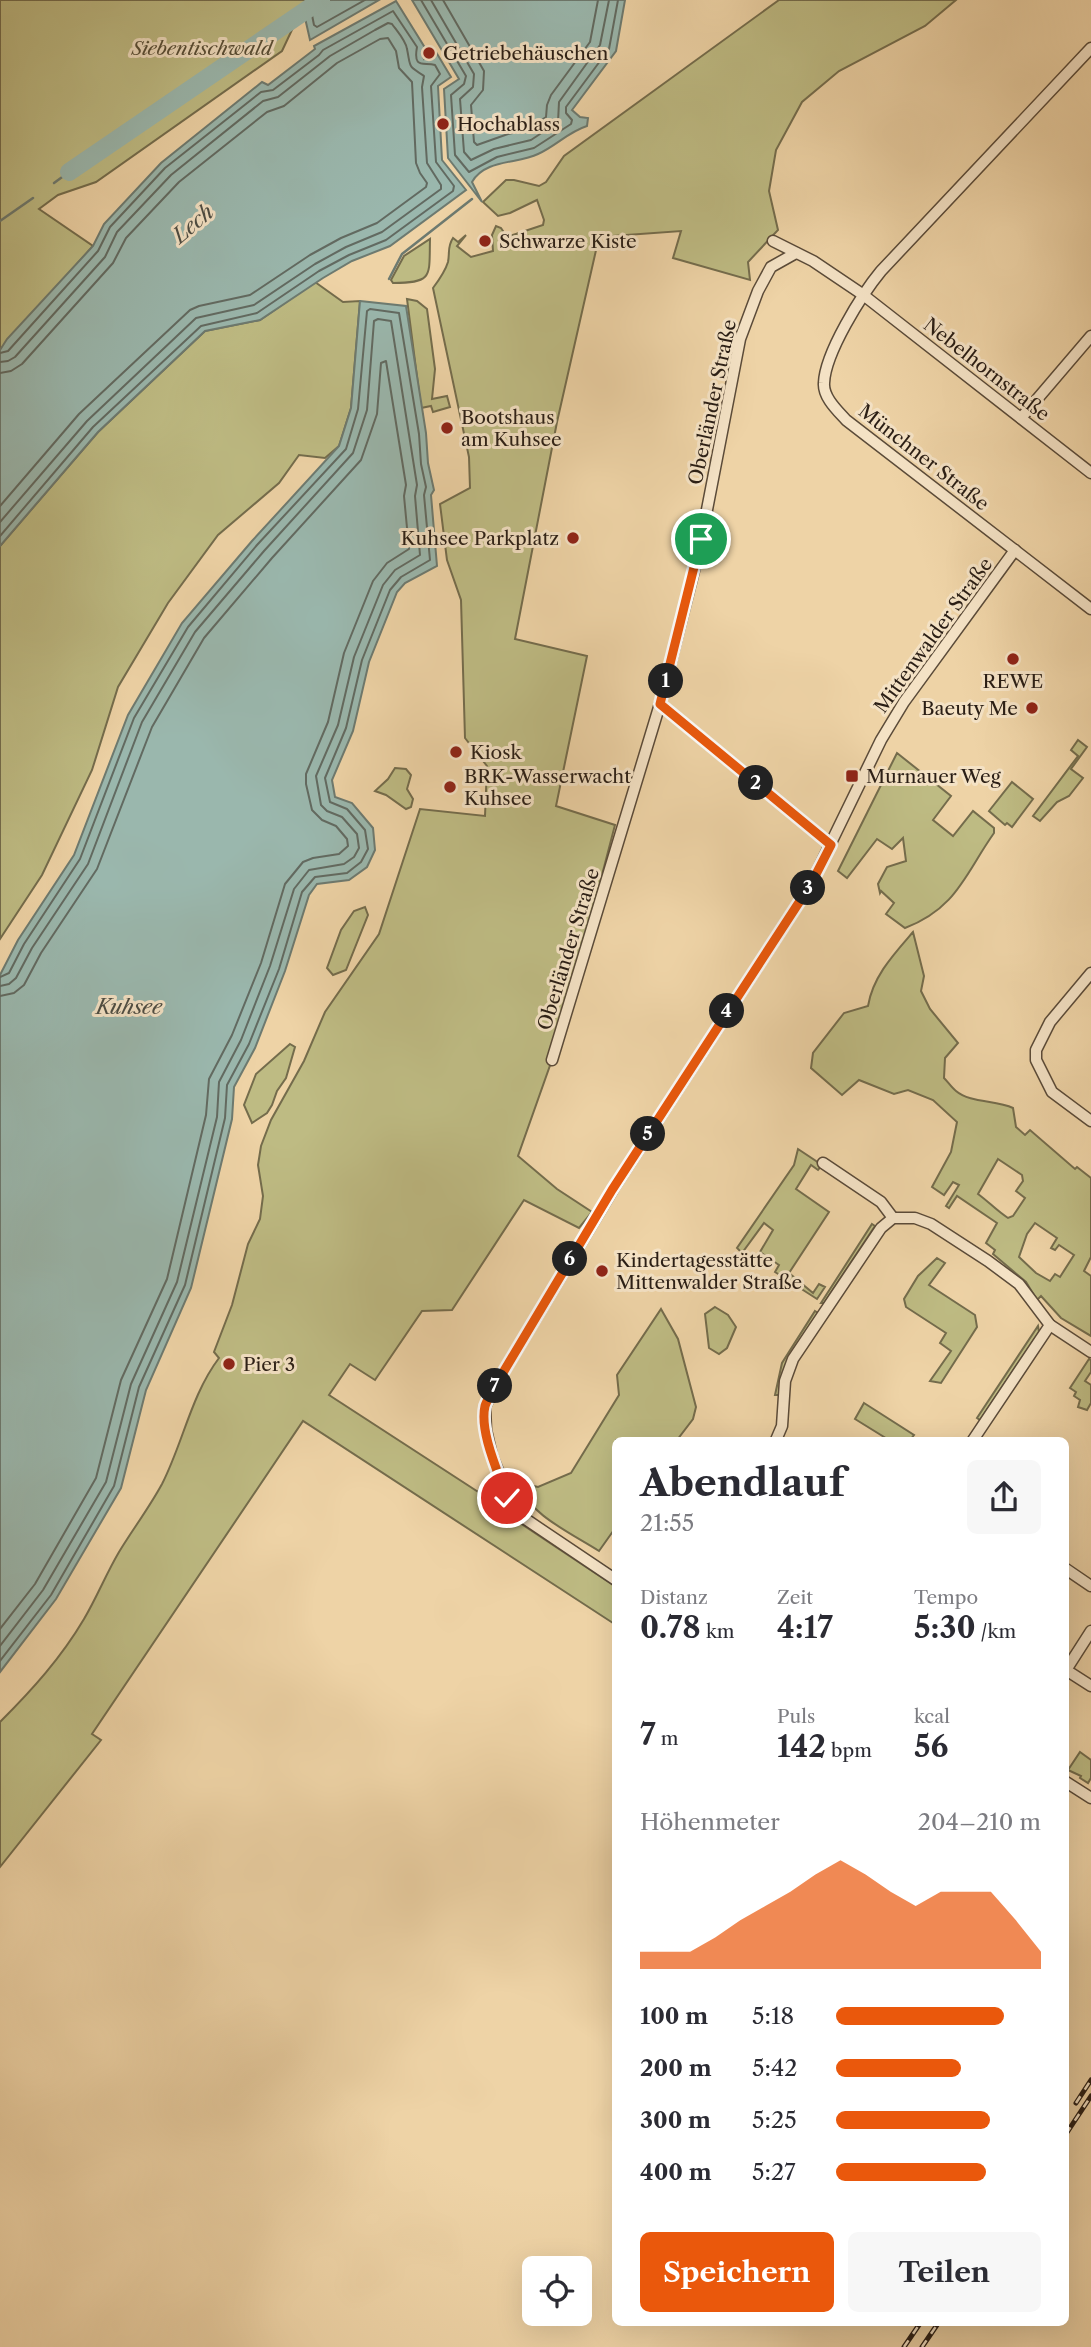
<!DOCTYPE html>
<html lang="de">
<meta charset="utf-8">
<style>
body{margin:0;font-family:"Libre Caslon Text",serif;background:#f7f7f7;color:#2b2b33;height:100vh;display:flex;flex-direction:column;font-size:26px;white-space:nowrap}
*{box-sizing:border-box;margin:0}
p{font-size:23px;color:#7c7c81}
.icon{flex:none;width:38px;height:38px;fill:none;stroke:currentColor;stroke-width:2;stroke-linecap:round;stroke-linejoin:round}
.map{position:relative;flex:1;overflow:hidden}
.details{position:absolute;left:612px;top:1437px;width:457px;height:889px;display:flex;flex-direction:column;background:#fff;border-radius:10px;box-shadow:0 7px 28px #0002}
.details>*{flex:none}
.tools{position:absolute;left:522px;top:2256px;display:grid;gap:14px}
.tools a{display:grid;place-items:center;width:70px;height:70px;border-radius:10px;background:#fff;box-shadow:0 7px 28px #0002;font-size:35px}
.pin{position:absolute;display:grid;place-items:center;width:60px;height:60px;color:#fff;margin:-30px;border:4px solid #fff;border-radius:50%;box-shadow:0 2px 7px #0007}
.km{position:absolute;width:35px;height:35px;margin:-18px;border-radius:50%;background:#222;color:#fff;font-size:19px;line-height:35px;text-align:center}
.round{display:grid;place-items:center;flex:none;width:74px;height:74px;border-radius:10px;background:#f7f7f7}
.summary{display:flex;align-items:center;justify-content:space-between;height:119px;padding:0 28px}
h1{font-size:38px;font-weight:800;line-height:52px}
.figures{display:grid;grid-template-columns:repeat(3,1fr);gap:10px;height:119px;padding:7px 28px}
.figures div{display:grid;align-content:center}
.figures b{font-size:30px;font-weight:800}
.figures small{font-size:19px;font-weight:400}
.figures p{font-size:19px}
.chart{height:196px;padding:14px 28px}
.chart p{display:flex;justify-content:space-between}
.chart svg{width:100%;height:126px;margin-top:7px;fill:#ea580c;opacity:.7}
.button{display:flex;gap:14px;margin-top:auto;padding:14px 28px}
.button a{flex:1;height:80px;border-radius:10px;background:#ea580c;color:#fff;font-size:28px;font-weight:800;line-height:80px;text-align:center}
.button a+a{background:#f7f7f7;color:#2b2b33}
ul{padding:0 28px;list-style:none;font-size:23px}
li{display:grid;grid-template-columns:112px 84px 1fr;align-items:center;height:52px}
li i{height:18px;border-radius:9px;background:#ea580c}
.map>svg:first-child{display:block}
</style>
<div class="map">
<svg width="1091" height="2347" viewBox="0 0 1091 2347">
<rect width="100%" height="100%" fill="#eed3a6"/>
<filter id="stains"><feTurbulence type="fractalNoise" baseFrequency=".00286" numOctaves="4"/><feColorMatrix values="0 0 0 0 .2 0 0 0 0 .09 0 0 0 0 .02 0 0 0 .5 -.17"/></filter>
<radialGradient id="worn" r=".72"><stop offset=".6" stop-color="#630" stop-opacity="0"/><stop offset="1" stop-color="#630" stop-opacity=".3"/></radialGradient>
<g fill="#bebb83" stroke="#746c4c" stroke-width="2" fill-rule="evenodd">
<polygon points="0,0 306,0 282,51 96,182 58,195 39,209 93,246 0,350"/>
<path d="M779,0H956L925,26L839,71L802,102L776,150L769,191L778,230L748,262L750,280L673,258L681,231L599,237L557,422L515,639L587,656L556,806L615,825L559,1040L518,1156L557,1189L592,1212L579,1228L524,1200L452,1310L422,1311L375,1380L350,1364L329,1395L486,1497L484,1484L495,1483L504,1506L514,1519L616,1587V1625L303,1421L92,1734L101,1740L0,1867V1722C32,1690 61,1658 84,1619C97,1597 106,1574 119,1552C133,1529 149,1508 162,1484C183,1443 191,1395 219,1358L214,1352L232,1305L248,1244L260,1219L263,1196L258,1165L261,1146L271,1120L304,1061L325,1012L379,934L420,809L485,816L487,766L465,738L461,600L447,560L440,504L470,488L469,457L433,288C439,280 445,272 448,262C450,252 447,247 453,238L458,242L466,235L457,246L471,257L493,251L492,235L496,226L501,228L507,237L543,225L544,220L537,200L510,213L498,216L483,202L506,180H514L539,186L546,182L564,156Z"/>
<path d="M430,239C429,276 434,283 393,283L391,280L404,256Z"/>
<polygon points="315,282 343,302 360,301 351,408 339,446 325,458 299,455 279,483 218,535 168,603 118,687 92,770 42,875 0,939 0,546 98,432 205,331 260,320"/>
<polygon points="407,299 417,301 427,309 435,369 432,399 447,396 450,407 433,412 431,406 421,408"/>
<polygon points="1078,740 1087,747 1071,769 1083,778 1069,796 1057,802 1040,821 1033,816 1078,756 1071,750"/>
<path d="M897,753L951,796L933,820L953,836L973,811L994,828V833C965,874 957,908 905,928L886,914L894,903L881,891L880,893L878,884L887,867L906,861L903,838L892,849L877,839L847,878L838,871Z"/>
<polygon points="395,768 406,769 411,775 407,789 413,799 411,807 406,809 386,795 375,791 388,779"/>
<polygon points="1012,782 1033,799 1012,827 1007,823 1005,825 989,811"/>
<polygon points="365,907 368,915 346,970 333,975 327,968 341,930 354,911"/>
<path d="M913,932L924,976L921,991L930,1009L958,1043L945,1058L944,1078C948,1082 952,1088 956,1091C970,1103 996,1100 1013,1108L1016,1127L1025,1135L1030,1130L1075,1169L1077,1167L1091,1178V1257L1084,1271L1091,1276V1336L1061,1318L1041,1296L1037,1300L1026,1282L993,1254L995,1250L986,1243L997,1223L957,1196L949,1208L946,1206L959,1185L953,1182L944,1195L932,1187L951,1152L957,1122L933,1100L908,1090L894,1094L859,1080L842,1095L811,1068L813,1053L844,1013L868,1006C873,976 894,954 913,932ZM998,1159L1022,1175L1023,1181L1016,1191L1025,1198L1013,1216L1008,1218C997,1211 989,1202 978,1194ZM1035,1223L1057,1238L1051,1248L1055,1250L1059,1245L1074,1255L1060,1277L1055,1274L1050,1281L1036,1273L1019,1257L1027,1234Z"/>
<polygon points="290,1044 295,1047 286,1078 277,1091 272,1105 267,1113 252,1123 244,1105 256,1074"/>
<polygon points="798,1149 822,1165 818,1170 811,1165 796,1189 829,1212 789,1273 813,1293 819,1284 825,1287 817,1299 775,1272 779,1265 760,1252 773,1230 764,1223 742,1253 737,1248 794,1165"/>
<polygon points="872,1224 875,1226 824,1303 821,1303"/>
<polygon points="937,1258 945,1263 929,1285 975,1315 977,1327 941,1383 930,1381 951,1351 940,1343 946,1333 906,1307 904,1299 918,1276"/>
<polygon points="715,1307 728,1315 736,1327 727,1348 719,1354 709,1348 705,1314"/>
<path d="M661,1309L678,1339L696,1407L693,1419L677,1440H616V1527L599,1551C569,1532 530,1515 516,1482L538,1487L571,1473L619,1395L617,1375Z"/>
<polygon points="815,1311 818,1313 786,1364 779,1395 775,1395 782,1363"/>
<polygon points="1038,1326 1039,1332 980,1420 977,1418"/>
<polygon points="1089,1359 1091,1360 1091,1372 1085,1381 1091,1385 1091,1403 1087,1410 1078,1407 1080,1400 1074,1396 1076,1392 1070,1388"/>
<polygon points="864,1403 914,1435 910,1440 889,1440 855,1419"/>
<polygon points="1080,1752 1091,1760 1091,1778 1088,1783 1080,1778 1081,1776 1068,1770"/>
</g>
<g fill="#9ab7ad" stroke="#6d7a70" stroke-width="2">
<polygon points="306,0 379,0 310,40 303,9"/>
<path d="M412,0H625L616,51L572,110L580,117L588,118L587,126C568,132 556,146 538,154C518,164 485,159 472,182L482,202L448,158L444,89L459,79Z"/>
<polygon points="396,1 427,51 422,54 424,59 436,52 451,77 438,86 442,160 466,190 390,246 352,261 323,278 260,320 205,331 98,432 0,546 0,350 7,339 93,246 104,224 161,163 262,82 268,85 315,49 314,46"/>
<polygon points="360,301 406,306 426,433 428,463 434,490 431,495 437,566 405,583 397,592 369,662 353,731 332,780 335,797 352,803 373,828 375,850 367,867 349,880 317,884 309,895 285,971 255,1048 234,1087 232,1119 191,1288 146,1390 121,1488 56,1599 0,1672 0,975 18,940 74,855 128,715 182,623 252,541 339,446 351,408"/>
</g>
<g fill="none" stroke-linecap="round" stroke-linejoin="round">
<g stroke="#626a61" stroke-width="2">
<polyline points="312,0 311,10 314,25 317,27 365,0"/>
<polyline points="421,0 466,76 464,84 451,95 455,155 469,172 497,157 534,148 571,124 572,120 566,113 566,107 609,49 618,0"/>
<polyline points="431,0 474,74 473,87 460,99 464,152 471,160 494,149 531,140 558,122 559,102 600,45 609,0"/>
<polyline points="443,0 484,71 483,90 471,105 474,142 477,145 508,134 527,130 546,117 547,105 551,95 590,42 598,0"/>
<path d="M0,353L8,351L98,251L110,227L165,168L261,92L273,90L319,55L323,50L393,11L417,47C413,69 423,62 435,65L440,74L431,86L436,162L454,186L453,191L386,240L349,255L319,271L257,313L201,326L93,427L0,536"/>
<path d="M0,362L8,361L15,357L105,257L117,232L171,175L263,101L278,97L330,56L375,30L388,23L392,24C397,31 406,41 407,49C411,68 407,65 424,76L422,87L427,163L441,185V189L382,232L346,247L315,264L254,305L196,318L87,421L0,522"/>
<polyline points="0,373 11,371 22,364 113,263 126,238 179,182 267,112 284,106 337,63 380,39 388,38 396,51 399,68 412,82 416,163 420,173 427,183 426,187 377,223 341,238 310,255 250,295 199,306 190,310 79,414 0,506"/>
<polyline points="0,977 9,973 24,944 80,859 134,718 188,627 257,545 346,449 358,409 367,311 370,309 399,313 419,434 421,464 426,487 424,495 430,560 401,577 390,590 362,660 346,728 325,778 330,802 347,809 365,830 368,849 361,862 347,873 315,877 302,892 279,969 249,1044 227,1085 225,1118 185,1285 139,1387 114,1486 51,1595 0,1661"/>
<polyline points="0,986 9,984 16,978 32,948 88,864 142,722 195,632 264,551 353,453 367,410 374,321 378,319 391,321 417,485 415,496 420,555 395,570 383,585 354,657 338,725 316,776 321,805 327,811 342,817 357,834 359,848 354,857 344,864 309,870 294,889 270,966 241,1040 219,1082 217,1117 177,1282 131,1384 106,1482 43,1590 0,1646"/>
<polyline points="0,996 14,993 24,985 41,953 97,869 152,727 204,638 272,558 361,460 377,414 381,363 386,361 406,485 404,496 409,549 387,563 373,581 344,653 328,722 306,774 306,784 312,810 322,820 336,826 347,839 348,846 339,854 313,858 303,862 285,884 261,963 232,1035 209,1079 206,1115 167,1279 121,1380 96,1478 35,1584 0,1629"/>
</g>
<g stroke="#6d7a70" stroke-width="2.5">
<polyline points="54,183 69,172"/>
<polyline points="0,221 33,198"/>
<polyline points="389,279 402,254 472,199"/>
</g>
<polyline stroke="#9ab7ad" stroke-width="18" points="69,172 321,0"/>
<defs>
<g id="minor">
<path d="M1091,48L881,271C862,294 825,353 824,383C823,397 837,410 846,420L1091,609"/>
<polyline points="773,241 813,261 862,294 1091,473"/>
<polyline points="1021,418 1091,336"/>
<polyline points="660,704 831,845"/>
<polyline points="1091,973 1050,1022 1036,1050 1036,1060 1052,1092 1091,1121"/>
<polyline points="552,1060 660,704 699,551 740,339 758,291 771,267 796,253"/>
<polyline points="823,1163 881,1202 893,1218"/>
<polyline points="776,1440 782,1426 785,1381 793,1359 881,1228 893,1218 915,1218 931,1224 988,1261 1019,1284 1050,1325 1091,1352"/>
<polyline points="973,1440 1050,1325"/>
<polyline points="1066,1569 1091,1586"/>
<polyline points="616,1580 515,1512 492,1456 486,1430 485,1407 495,1386 615,1186 811,884 881,740 904,702 1015,550"/>
<polyline points="1066,1670 1091,1631"/>
<polyline points="1066,1670 1091,1686"/>
<polyline points="1066,1782 1091,1798"/>
</g>
</defs>
<use href="#minor" stroke="#5b4b39" stroke-width="13"/>
<use href="#minor" stroke="#f4e2c5" stroke-width="10"/>
<defs>
<g id="rail">
<polyline points="1076,2103 1091,2080"/>
<polyline points="1066,2134 1091,2096"/>
<polyline points="904,2347 921,2322"/>
<polyline points="922,2347 939,2322"/>
</g>
</defs>
<use href="#rail" stroke="#2a1e15" stroke-width="5"/>
<use href="#rail" stroke="#f4e2c5" stroke-width="2.5" stroke-dasharray="8" stroke-linecap="butt"/>
</g>
<g fill="none" stroke-linecap="round" stroke-linejoin="round">
<defs>
<path id="route" d="M507,1498C499,1474 479,1432 485,1406C487,1400 492,1392 495,1386L612,1190L811,884L831,845L660,704L701,539"/>
</defs>
<use href="#route" stroke="#fff" stroke-width="14"/>
<use href="#route" stroke="#ea580c" stroke-width="9"/>
</g>
<g fill="#8f2418" stroke="#f4e2c5" stroke-width="2.5">
<circle cx="429" cy="53" r="7"/>
<circle cx="443" cy="124" r="7"/>
<circle cx="485" cy="241" r="7"/>
<circle cx="447" cy="428" r="7"/>
<circle cx="573" cy="538" r="7"/>
<circle cx="1013" cy="659" r="7"/>
<circle cx="1032" cy="708" r="7"/>
<circle cx="456" cy="752" r="7"/>
<rect x="845" y="769" width="14" height="14" rx="3.5"/>
<circle cx="450" cy="787" r="7"/>
<circle cx="602" cy="1271" r="7"/>
<circle cx="229" cy="1364" r="7"/>
</g>
<g text-anchor="middle" stroke-width="6" stroke-linejoin="round" paint-order="stroke">
<g font-size="19" font-style="italic" fill="#564d36" stroke="#f4e2c5">
<text x="202" y="55">Siebentischwald</text>
</g>
<g font-size="19" fill="#2a1e15" stroke="#f4e2c5" text-anchor="start">
<text x="443" y="60">Getriebehäuschen</text>
<text x="457" y="131">Hochablass</text>
<text x="499" y="248">Schwarze Kiste</text>
<text x="461" y="424">Bootshaus<tspan x="461" dy="22">am Kuhsee</tspan></text>
<text x="559" y="545" text-anchor="end">Kuhsee Parkplatz</text>
<text x="1013" y="688" text-anchor="middle">REWE</text>
<text x="1018" y="715" text-anchor="end">Baeuty Me</text>
<text x="470" y="759">Kiosk</text>
<text x="464" y="783">BRK-Wasserwacht<tspan x="464" dy="22">Kuhsee</tspan></text>
<text x="866" y="783">Murnauer Weg</text>
<text x="616" y="1267">Kindertagesstätte<tspan x="616" dy="22">Mittenwalder Straße</tspan></text>
<text x="243" y="1371">Pier 3</text>
</g>
<g font-size="19" fill="#2a1e15" stroke="#f4e2c5">
<text transform="translate(987 369) rotate(38)" y="7">Nebelhornstraße</text>
<text transform="translate(712 402) rotate(-78)" y="7">Oberländer Straße</text>
<text transform="translate(924 457) rotate(38)" y="7">Münchner Straße</text>
<text transform="translate(933 635) rotate(-54)" y="7">Mittenwalder Straße</text>
<text transform="translate(568 949) rotate(-73)" y="7">Oberländer Straße</text>
</g>
<g font-size="21" font-style="italic" fill="#4c4c43" stroke="#f4e2c5">
<text transform="translate(193 224) rotate(-40)" y="7">Lech</text>
<text x="129" y="1014">Kuhsee</text>
</g>
</g>
<rect width="100%" height="100%" filter="url(#stains)"/>
<rect width="100%" height="100%" fill="url(#worn)"/>
</svg>
<div class="tools">
<a><svg class="icon" aria-label="locate" viewBox="0 0 24 24"><circle cx="12" cy="12" r="6"/><path d="M12 2v4M12 18v4M2 12h4M18 12h4"/></svg></a>
</div>
<div class="pin" style="left:701px;top:539px;background:#1e9e55"><svg class="icon" aria-label="arrive" viewBox="0 0 24 24"><path d="M6 21V4h12l-3 4 3 4H6"/></svg></div>
<div class="pin" style="left:507px;top:1498px;background:#d93025"><svg class="icon" aria-label="check" viewBox="0 0 24 24"><path d="M5 12l5 5 9-10"/></svg></div>
<b class="km" style="left:666px;top:681px">1</b>
<b class="km" style="left:756px;top:783px">2</b>
<b class="km" style="left:808px;top:888px">3</b>
<b class="km" style="left:727px;top:1011px">4</b>
<b class="km" style="left:648px;top:1134px">5</b>
<b class="km" style="left:570px;top:1259px">6</b>
<b class="km" style="left:495px;top:1386px">7</b>
<section class="details">
<div class="summary"><div><h1>Abendlauf</h1><p>21:55</p></div><a class="round"><svg class="icon" aria-label="share" viewBox="0 0 24 24"><path d="M12 15V3M7 8l5-5 5 5M5 13v7h14v-7"/></svg></a></div>
<div class="figures">
<div><p>Distanz</p><b>0.78<small> km</small></b></div>
<div><p>Zeit</p><b>4:17</b></div>
<div><p>Tempo</p><b>5:30<small> /km</small></b></div>
</div>
<div class="figures">
<div><b>7<small> m</small></b></div>
<div><p>Puls</p><b>142<small> bpm</small></b></div>
<div><p>kcal</p><b>56</b></div>
</div>
<div class="chart"><p><span>Höhenmeter</span>204–210 m</p>
<svg viewBox="0 0 160 44" preserveAspectRatio="none"><path d="M0 44V38L10 38L20 38L30 33L40 27L50 22L60 17L70 11L80 6L90 11L100 17L110 22L120 17L130 17L140 17L150 27L160 38V44z"/></svg>
</div>
<ul>
<li><b>100 m</b>5:18<i style="width:82%"></i></li>
<li><b>200 m</b>5:42<i style="width:61%"></i></li>
<li><b>300 m</b>5:25<i style="width:75%"></i></li>
<li><b>400 m</b>5:27<i style="width:73%"></i></li>
</ul>
<div class="button"><a>Speichern</a><a>Teilen</a></div>
</section>
</div>
